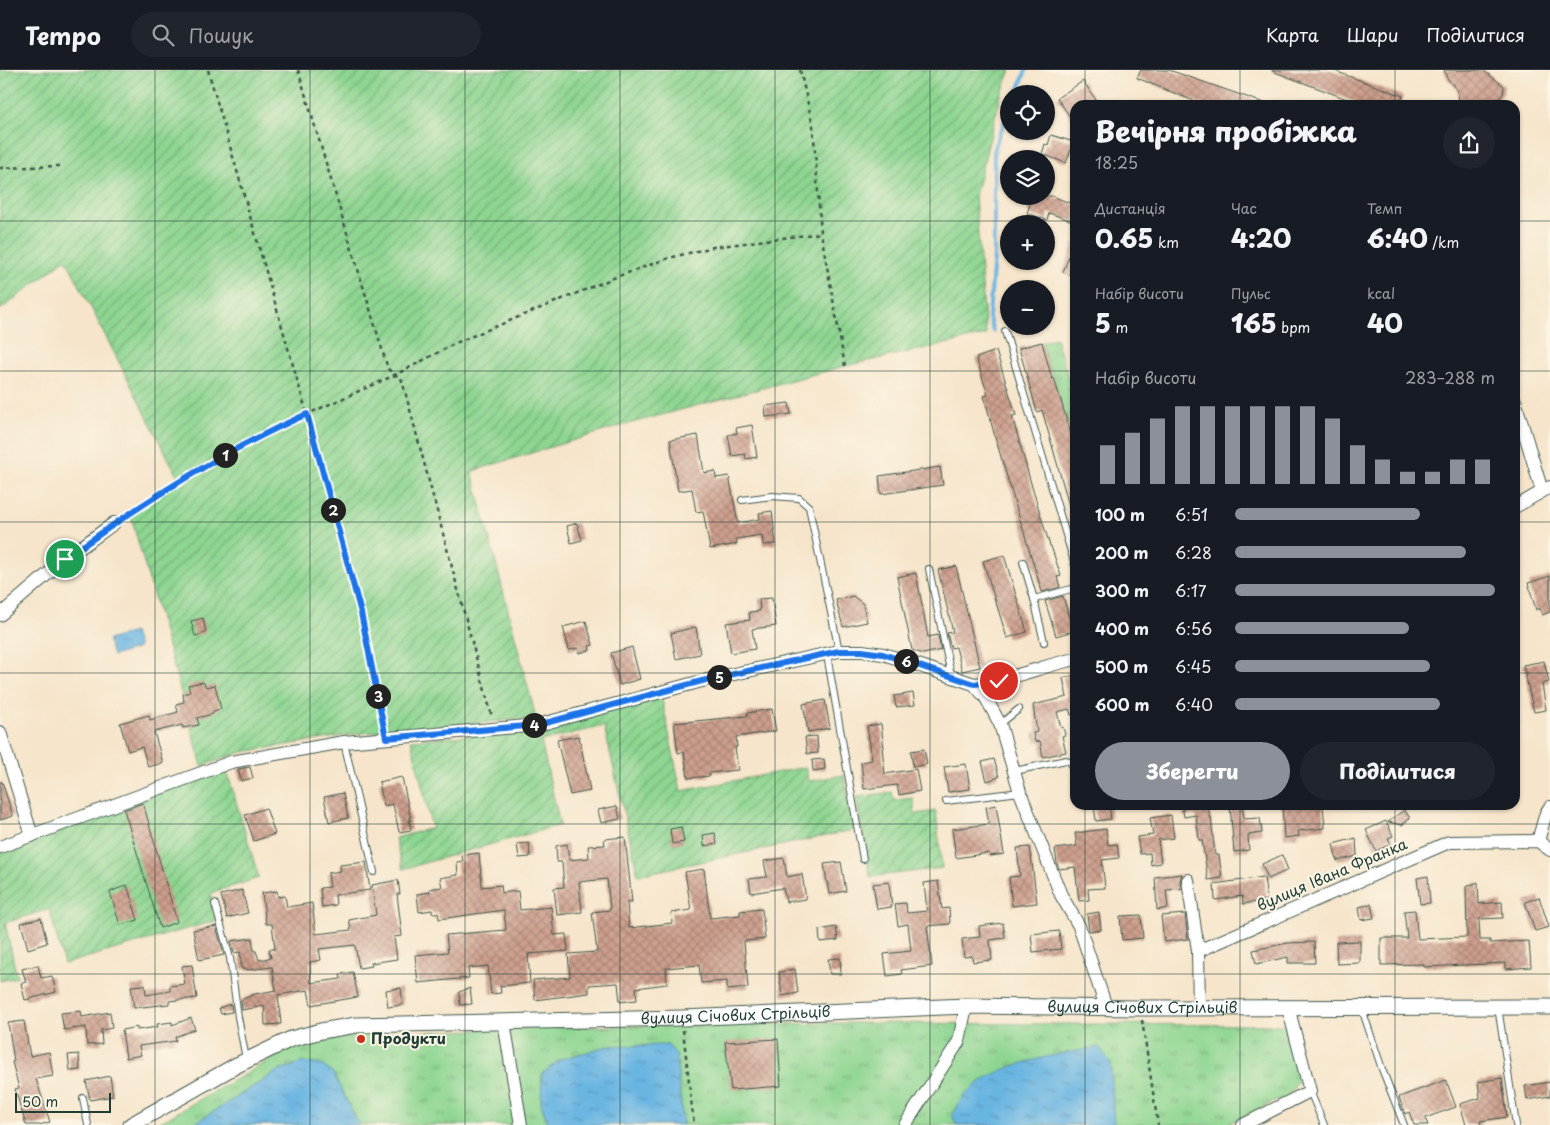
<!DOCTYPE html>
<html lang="uk">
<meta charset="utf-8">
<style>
body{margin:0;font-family:"Playpen Sans",sans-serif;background:#20242c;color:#f1f3f6;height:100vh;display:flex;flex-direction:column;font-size:19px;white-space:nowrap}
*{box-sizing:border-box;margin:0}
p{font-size:16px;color:#9ea1a6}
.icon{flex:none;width:28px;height:28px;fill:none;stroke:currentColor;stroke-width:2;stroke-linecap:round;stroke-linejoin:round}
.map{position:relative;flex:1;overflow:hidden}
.drawer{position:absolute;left:1070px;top:30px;width:450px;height:710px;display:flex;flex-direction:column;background:#171b24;border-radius:15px;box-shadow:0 1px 4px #0004}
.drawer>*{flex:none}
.buttons{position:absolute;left:1000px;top:15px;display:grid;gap:10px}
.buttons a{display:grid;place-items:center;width:55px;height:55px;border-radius:50%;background:#171b24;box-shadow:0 1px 4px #0004;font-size:25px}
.scale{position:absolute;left:15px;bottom:12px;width:96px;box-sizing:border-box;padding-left:5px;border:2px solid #1f3d34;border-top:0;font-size:14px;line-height:18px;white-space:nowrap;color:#1f3d34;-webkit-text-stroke:4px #fcf5e5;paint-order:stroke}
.pin{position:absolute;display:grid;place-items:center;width:42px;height:42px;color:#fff;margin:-21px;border:2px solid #fff;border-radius:50%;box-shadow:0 1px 5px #0007}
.km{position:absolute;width:25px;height:25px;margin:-12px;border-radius:50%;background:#222;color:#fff;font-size:14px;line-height:25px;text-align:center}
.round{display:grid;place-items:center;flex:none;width:52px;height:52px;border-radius:26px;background:#20242c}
.head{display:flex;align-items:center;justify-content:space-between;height:85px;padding:0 25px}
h1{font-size:28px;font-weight:800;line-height:38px}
.metrics{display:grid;grid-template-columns:repeat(3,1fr);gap:8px;height:85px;padding:5px 25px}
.metrics div{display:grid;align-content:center}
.metrics b{font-size:25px;font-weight:800}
.metrics small{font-size:14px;font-weight:400}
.metrics p{font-size:14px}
.chart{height:140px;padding:10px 25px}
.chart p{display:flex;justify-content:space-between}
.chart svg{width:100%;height:90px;margin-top:5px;stroke:#8c9099;stroke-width:6}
.action{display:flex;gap:10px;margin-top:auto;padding:10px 25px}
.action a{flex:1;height:58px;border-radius:30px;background:#8c9099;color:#fff;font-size:20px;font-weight:800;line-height:58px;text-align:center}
.action a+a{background:#20242c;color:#f1f3f6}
ul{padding:0 25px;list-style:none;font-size:16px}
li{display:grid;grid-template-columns:80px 60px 1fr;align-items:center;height:38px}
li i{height:12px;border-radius:6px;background:#8c9099}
header{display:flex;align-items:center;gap:30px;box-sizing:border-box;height:70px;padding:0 25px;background:#171b24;border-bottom:1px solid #363941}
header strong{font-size:24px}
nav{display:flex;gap:28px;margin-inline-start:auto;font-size:18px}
.search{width:350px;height:45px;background:#20242c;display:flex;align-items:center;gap:12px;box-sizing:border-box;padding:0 18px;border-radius:28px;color:#9ea1a6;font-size:19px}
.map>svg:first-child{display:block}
</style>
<header>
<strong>Tempo</strong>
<div class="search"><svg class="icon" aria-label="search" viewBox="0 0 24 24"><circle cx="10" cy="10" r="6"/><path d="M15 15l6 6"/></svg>Пошук</div>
<nav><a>Карта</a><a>Шари</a><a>Поділитися</a></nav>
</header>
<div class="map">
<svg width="1550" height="1055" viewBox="0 0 1550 1055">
<defs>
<pattern id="grass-tufts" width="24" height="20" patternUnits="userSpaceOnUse" patternTransform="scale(1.25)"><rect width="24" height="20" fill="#8dd591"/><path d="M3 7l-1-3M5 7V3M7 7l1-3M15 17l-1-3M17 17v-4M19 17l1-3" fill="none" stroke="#73ae77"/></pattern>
<pattern id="garden-furrows" width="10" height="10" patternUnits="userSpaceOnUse" patternTransform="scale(1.25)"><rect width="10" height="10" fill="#8dd591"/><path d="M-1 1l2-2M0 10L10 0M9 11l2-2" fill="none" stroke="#73ae77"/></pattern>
<pattern id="water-ripples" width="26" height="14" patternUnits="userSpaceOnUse" patternTransform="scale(1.25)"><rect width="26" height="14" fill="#69b5e2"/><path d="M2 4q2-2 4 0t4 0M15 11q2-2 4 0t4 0" fill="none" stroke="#5694b8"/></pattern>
<pattern id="building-cross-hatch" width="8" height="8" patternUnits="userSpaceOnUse" patternTransform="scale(1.25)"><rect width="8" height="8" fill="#ce9f8d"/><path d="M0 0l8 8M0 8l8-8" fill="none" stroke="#a78374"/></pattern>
</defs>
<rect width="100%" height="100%" fill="#fcf5e5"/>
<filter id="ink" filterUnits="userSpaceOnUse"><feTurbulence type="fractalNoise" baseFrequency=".02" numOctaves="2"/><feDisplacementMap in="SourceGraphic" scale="10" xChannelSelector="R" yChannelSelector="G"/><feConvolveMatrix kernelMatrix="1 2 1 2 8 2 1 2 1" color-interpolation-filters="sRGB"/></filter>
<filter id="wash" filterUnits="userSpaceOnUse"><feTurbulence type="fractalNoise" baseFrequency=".0096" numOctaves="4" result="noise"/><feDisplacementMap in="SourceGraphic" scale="20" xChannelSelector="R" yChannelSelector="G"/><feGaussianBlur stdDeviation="1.12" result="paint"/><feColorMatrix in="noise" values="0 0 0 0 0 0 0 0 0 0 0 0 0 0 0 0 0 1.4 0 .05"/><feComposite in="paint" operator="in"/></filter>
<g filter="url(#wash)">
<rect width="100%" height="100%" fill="#f6e5cb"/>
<g fill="url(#grass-tufts)" stroke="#568962">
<polygon points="1056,268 1075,331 1075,378 1067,350 1055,353 1054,308 1048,295 1042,272"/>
<polygon points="849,953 1284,955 1298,1011 1289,1025 1225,1055 683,1055 676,985 541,1033 548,1055 359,1055 333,1003 304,992 278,1001 192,1055 155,1055 291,978 358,964 567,957"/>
</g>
<g fill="url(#garden-furrows)" stroke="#568962">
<polygon points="0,0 1011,0 1001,25 975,126 986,265 845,296 624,355 472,401 536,648 362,663 242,682 202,696 129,440 179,409 66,189 0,240"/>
<polygon points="661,625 681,721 805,697 809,711 844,705 854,760 638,805 604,656 541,671 560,755 403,799 395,768 432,758 411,670 516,662"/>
<polygon points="226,698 259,808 211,823 218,850 64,894 49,839 5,853 17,907 0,911 0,783"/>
<polygon points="892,722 894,730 913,728 915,744 936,741 942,798 870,807 856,727"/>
</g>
<g fill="url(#water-ripples)" stroke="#44798b">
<polygon points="134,562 139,578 113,586 108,570"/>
<polygon points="668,975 676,985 683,1055 548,1055 541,1033 542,1004 561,989 608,976"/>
<path d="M1099,977L1111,994L1114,1055H957L952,1046C956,1040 959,1032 964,1026C994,992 1057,985 1099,977Z"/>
<polygon points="304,992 321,995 333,1003 359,1055 192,1055 278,1001"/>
</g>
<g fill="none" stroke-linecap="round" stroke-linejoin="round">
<g stroke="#69b5e2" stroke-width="4">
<polyline points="1017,24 1026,0"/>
<polyline points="993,261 989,247 994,186 994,83 997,70 1009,42"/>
</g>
</g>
<g id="blocks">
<g fill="url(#building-cross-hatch)">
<polygon points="1141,0 1169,0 1264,33 1264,35 1204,35 1137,8"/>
<polygon points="1272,0 1332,0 1403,26 1400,35 1363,35 1272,1"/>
<polygon points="1444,0 1483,0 1504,16 1503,24 1500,28 1479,35 1460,35 1457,20 1447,8"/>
<polygon points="1083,11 1096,30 1088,35 1075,35 1075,54 1057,28"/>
<polygon points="1051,65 1074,72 1066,93 1042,84 1045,74 1048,75"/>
<polygon points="1033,126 1052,126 1075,135 1075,152 1049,143 1047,150 1027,143"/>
<polygon points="1074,173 1075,173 1075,207 1063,202"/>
<polygon points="1042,272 1052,309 1054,308 1075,377 1075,445 1072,446 1042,340 1037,342 1019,278"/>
<polygon points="996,281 1016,345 1012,346 1032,417 1050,476 1051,476 1061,506 1057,507 1060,517 1042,522 995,367 984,326 988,325 976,288"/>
<polygon points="789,333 791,344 766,347 765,336"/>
<polygon points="752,355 757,387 746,389 745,384 732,386 728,365 737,363 736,358"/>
<polygon points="698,365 704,403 715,401 716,408 729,406 738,453 760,449 759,443 772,441 776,474 763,475 762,465 736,469 737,474 710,479 703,441 696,442 692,419 678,421 670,370"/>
<polygon points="940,397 943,415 881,424 879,406"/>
<polygon points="577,453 582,470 571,473 567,456"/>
<polygon points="1004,485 1027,562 1007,568 983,491"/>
<polygon points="956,496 980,597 962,601 956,577 951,578 947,563 953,562 938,500"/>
<polygon points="916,503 928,567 938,565 941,580 923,584 912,580 897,507"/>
<polygon points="1550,506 1550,542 1542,545 1540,538 1536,540 1528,513"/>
<polygon points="853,526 863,534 867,552 843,557 836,530"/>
<polygon points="1063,526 1073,561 1056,566 1045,531"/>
<polygon points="772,528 776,556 752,559 755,579 731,583 726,553 750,550 749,542 760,541 759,529"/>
<polygon points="203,548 206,563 195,566 191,551"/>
<polygon points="586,551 593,575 589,576 590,580 579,583 578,578 569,580 563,557"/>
<polygon points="696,557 700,584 676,589 671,563"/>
<polygon points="632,577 640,609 620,615 611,583"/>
<polygon points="1544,591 1549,612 1542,614 1546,640 1534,642 1523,595"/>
<polygon points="1075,605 1075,644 1071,645 1069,639 1057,642 1061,658 1063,657 1065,665 1062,666 1066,682 1043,687 1040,671 1035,672 1033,663 1037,662 1033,635 1067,627 1063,608"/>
<polygon points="203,612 206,617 215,615 221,639 213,641 213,644 197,648 199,655 183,658 182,655 154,662 163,693 148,697 142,677 128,681 120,653 149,645 150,650 178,642 176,634 184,632 183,624 190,622 188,615"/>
<polygon points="913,623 915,635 896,637 894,626"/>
<polygon points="825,630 830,658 808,662 803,634"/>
<polygon points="772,639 776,661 736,667 737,677 735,677 738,700 709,703 710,706 688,708 684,682 678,683 674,653 747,646 747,643"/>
<polygon points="881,654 884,678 882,678 885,704 916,699 920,721 899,725 897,715 864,719 861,692 872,690 867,656"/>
<polygon points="579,666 590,721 570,725 557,670"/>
<polygon points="817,666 818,683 807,684 805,667"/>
<polygon points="924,679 927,694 913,697 911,681"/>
<polygon points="824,689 825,699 813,701 812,690"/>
<polygon points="994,689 999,707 987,711 982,692"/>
<polygon points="966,694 970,719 948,722 944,697"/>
<polygon points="250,697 253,708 241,711 238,699"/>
<polygon points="402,707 411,750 409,750 411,760 399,762 393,734 384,736 379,712"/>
<polygon points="0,712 2,712 13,746 0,750"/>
<polygon points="343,723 348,748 329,752 324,727"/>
<polygon points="143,733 177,852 160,858 124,740"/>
<polygon points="996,735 1004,784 990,786 989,783 956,788 952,759 989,754 986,737"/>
<polygon points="1094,735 1109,735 1111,749 1096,751"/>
<polygon points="1182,735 1208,735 1210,747 1211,747 1215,785 1219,785 1222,808 1208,810 1202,770 1199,770 1196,745 1184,747"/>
<polygon points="1242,735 1244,749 1260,748 1262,763 1248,765 1249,780 1234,782 1230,736"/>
<polygon points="1282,735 1323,735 1325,758 1298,761 1299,766 1284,768"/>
<polygon points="617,736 620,749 601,753 598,740"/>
<polygon points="266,738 275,764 254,771 245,745"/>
<polygon points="1404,740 1410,748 1402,755 1388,752"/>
<polygon points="1171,745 1174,768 1158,770 1161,793 1151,795 1150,783 1140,784 1137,767 1153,765 1150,748"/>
<polygon points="1386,751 1393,766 1388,768 1391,774 1376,781 1366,760"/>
<polygon points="681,757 684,772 672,774 670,759"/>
<polygon points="1106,759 1108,775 1117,774 1119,788 1102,790 1105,818 1088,819 1089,830 1079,831 1075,797 1059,799 1057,793 1055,779 1077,776 1075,763"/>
<polygon points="715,763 717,774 704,776 703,765"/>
<polygon points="625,767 632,832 627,832 629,858 672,853 671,843 691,840 685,802 704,799 710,848 740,845 740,841 762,839 765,869 744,871 748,918 727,920 727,911 701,913 699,895 666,898 667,914 636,918 637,930 620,932 618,913 589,915 589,923 535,930 533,910 570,907 568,884 597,882 592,842 610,840 607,809 579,812 582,842 557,845 554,818 564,817 562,792 557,792 556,776 567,774 569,790 589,788 588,776 605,775 604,769"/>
<polygon points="1356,768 1357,786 1337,791 1333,774"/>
<polygon points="529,773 530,787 519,788 517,774"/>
<polygon points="1030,777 1037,833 1012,836 1009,807 1020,806 1017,778"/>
<polygon points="479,783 482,817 501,815 502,823 518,821 520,840 551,837 554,865 566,864 568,881 528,884 530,913 500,916 501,923 491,924 488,896 468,898 469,908 418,913 415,885 448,882 446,865 506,860 504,840 439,849 438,843 432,843 432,840 419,842 417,824 430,822 429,819 442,817 440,808 458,805 457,792 463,791 462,785"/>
<polygon points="1282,785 1288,800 1268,809 1262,794"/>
<polygon points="784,788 787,807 802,804 806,829 786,832 783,818 751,823 749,809 767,807 764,791"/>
<polygon points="366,792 370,820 335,825 336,835 322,837 320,818 330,817 328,803 341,801 340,795"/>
<polygon points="841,792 846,821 829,824 824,794"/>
<polygon points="1182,804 1180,811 1181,819 1166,820 1168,838 1157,840 1155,807"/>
<polygon points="1428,806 1430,833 1420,834 1417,808"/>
<polygon points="1264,807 1267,830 1243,834 1242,826 1215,830 1214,814"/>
<polygon points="398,810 400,824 397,824 402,866 394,867 397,889 371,893 372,896 359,898 355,875 319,879 321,890 310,892 311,913 341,909 340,904 353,902 358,927 311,935 308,920 278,925 281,954 265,955 264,936 242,940 241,930 255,924 276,920 272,897 247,900 247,899 242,899 240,882 234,883 231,871 252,868 254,881 256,881 259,890 271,888 269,879 275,879 272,854 266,854 262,823 277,821 278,827 285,826 287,837 312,833 316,864 351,860 349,850 376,845 372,815"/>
<polygon points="938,811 942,839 949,838 950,854 927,856 932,896 901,900 902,904 887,906 884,884 911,881 908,854 898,856 895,834 906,833 907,843 927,841 924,813"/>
<polygon points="889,812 892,837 877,839 873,814"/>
<polygon points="1478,812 1479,834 1502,832 1503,848 1479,849 1480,870 1490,870 1490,873 1529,871 1531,897 1506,899 1506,893 1424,897 1424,894 1381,895 1381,868 1407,868 1404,841 1415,840 1418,869 1467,867 1466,817"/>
<polygon points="127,815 138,850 120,855 110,822"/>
<polygon points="242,820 248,843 227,848 221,825"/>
<polygon points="1539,827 1549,857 1535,861 1525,832"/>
<polygon points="1371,834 1374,848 1361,850 1359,837"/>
<polygon points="1099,842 1101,860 1089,861 1087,844"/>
<polygon points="1185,844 1188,869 1164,872 1161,846"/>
<polygon points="1141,845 1143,868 1122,870 1120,846"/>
<polygon points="41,848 47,873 28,879 21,853"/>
<polygon points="1003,853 1005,868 990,870 992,890 973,892 972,886 964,887 962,869 980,867 979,856"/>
<polygon points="216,856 224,885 199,890 193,860"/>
<polygon points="836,857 838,870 820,872 819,860"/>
<polygon points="1059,861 1061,879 1033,882 1031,864"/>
<polygon points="1360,871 1360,893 1337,894 1336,872"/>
<polygon points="1314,872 1315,893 1288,893 1288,887 1256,894 1253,880 1288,873"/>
<polygon points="840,888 841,904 830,904 828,889"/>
<polygon points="38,895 41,908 52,906 56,922 25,930 21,913 26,912 22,899"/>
<polygon points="192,895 197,928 169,931 169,934 134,938 131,916 145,915 146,925 170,921 170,916 185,914 182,896"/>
<polygon points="795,899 798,923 782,926 779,902"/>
<polygon points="401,918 403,935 388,937 386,920"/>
<polygon points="470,918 472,934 460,935 459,922"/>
<polygon points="231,934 232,942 221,944 219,938"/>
<polygon points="81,941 82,947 110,942 112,958 101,960 102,974 87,975 86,957 64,960 61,943"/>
<polygon points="191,948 195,959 175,967 176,971 139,976 141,985 126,988 122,960 137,957 137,960 158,957 157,954 172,952 172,955"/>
<polygon points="24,951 30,986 49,982 53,1006 36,1009 50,1052 39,1055 26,1055 15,1019 19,1018 12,992 14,991 8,953"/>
<polygon points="778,969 781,1016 731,1020 725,972"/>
<polygon points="79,984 80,1000 70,1001 68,985"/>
<polygon points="110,1006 113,1026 90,1030 86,1011"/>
<polygon points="1502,1008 1507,1047 1480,1051 1481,1055 1466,1055 1460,1034 1480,1028 1478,1012"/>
<polygon points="1446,1010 1456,1037 1425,1048 1428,1055 1414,1055 1409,1042 1405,1044 1399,1027"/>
<polygon points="1550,1012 1550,1026 1527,1030 1525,1016"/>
</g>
</g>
</g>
<g filter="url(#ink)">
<use href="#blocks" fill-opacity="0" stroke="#3f564b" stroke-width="1"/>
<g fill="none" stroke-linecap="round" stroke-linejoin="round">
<defs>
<g id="service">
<polyline points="1005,261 1075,495"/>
<polyline points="742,430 772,426 799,428 809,437 839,581"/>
<polyline points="1023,492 1034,529"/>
<polyline points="929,499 951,605"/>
<polyline points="1044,572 1034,529 1075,518"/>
<polyline points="827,585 863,789"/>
<polyline points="1000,654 1019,639"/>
<polyline points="344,672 374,802"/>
<polyline points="1015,701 1066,690 1071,692 1075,707"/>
<polyline points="946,731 1020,722"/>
<polyline points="215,834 230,888 238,947 246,989"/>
<polyline points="1498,937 1516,1055"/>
<polyline points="1362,939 1382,999 1404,1055"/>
<polyline points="1310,1021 1324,1055"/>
<polyline points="83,1028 88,1055"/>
</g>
<g id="minor">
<polyline points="1515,331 1542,421"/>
<polyline points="1515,437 1550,417"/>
<polyline points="0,545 65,489 114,453"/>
<path d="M974,614C1009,611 1041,596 1075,589"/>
<polyline points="0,662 32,766"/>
<polyline points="1538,771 1546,743 1550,737"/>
<polyline points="0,777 231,692 344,672 538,655 702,611 839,581 862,581 883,584 903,590 974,614 986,628 1000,654 1020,722 1061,825 1079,856 1106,937"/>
<polyline points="1188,810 1198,881"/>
<polyline points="1199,938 1198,881 1449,772 1538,771 1550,780"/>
<polyline points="504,952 521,1055"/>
<polyline points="905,1055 959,971 966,936"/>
<polyline points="1243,1055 1310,1021 1288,937"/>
</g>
<g id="tertiary">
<path id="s1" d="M131,1055L235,996L291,969L321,961L356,955L682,948L966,936L1140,938L1550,937"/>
</g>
</defs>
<use href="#service" stroke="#3f564b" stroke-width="8"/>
<use href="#minor" stroke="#3f564b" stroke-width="14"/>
<use href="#tertiary" stroke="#3f564b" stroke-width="17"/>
<g stroke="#3f564b" stroke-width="2.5" stroke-dasharray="4 4" stroke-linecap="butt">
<polyline points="208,0 307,344 361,543 384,657"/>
<polyline points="298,0 388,299 402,310 492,647"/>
<polyline points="800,0 813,55 821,163 845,296"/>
<polyline points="0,98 59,96"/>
<polyline points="124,447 221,388 285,354 395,305 458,272 616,207 669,188 713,177 821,163"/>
<polyline points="1142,950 1158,1055"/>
<polyline points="683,960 694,1055"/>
</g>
<use href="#service" stroke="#fff" stroke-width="6"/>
<use href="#minor" stroke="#fff" stroke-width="12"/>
<use href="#tertiary" stroke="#fff" stroke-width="15"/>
</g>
</g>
<g fill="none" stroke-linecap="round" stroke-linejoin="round" filter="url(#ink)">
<defs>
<path id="route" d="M65,489C140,434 221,382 307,344L361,543L386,668L538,655L702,611L839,581H862L883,584L974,614L999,611"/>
</defs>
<use href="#route" stroke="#fff" stroke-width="10"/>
<use href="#route" stroke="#1a73e8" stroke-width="6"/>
</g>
<path fill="none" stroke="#1f3d34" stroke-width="1" stroke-opacity="0.55" d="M155,0V1055M310,0V1055M465,0V1055M620,0V1055M775,0V1055M930,0V1055M1085,0V35M1240,0V35M1395,0V35M0,151H1075M1515,151H1550M0,301H1075M1515,301H1550M0,452H1075M1515,452H1550M0,603H1075M1515,603H1550M1085,735V1055M1240,735V1055M1395,735V1055M0,754H1550M0,904H1550"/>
<circle fill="#c8321e" stroke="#fcf5e5" stroke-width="2" cx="361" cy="969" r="5"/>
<g text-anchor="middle" stroke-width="4" stroke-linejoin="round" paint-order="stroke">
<g font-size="15" fill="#1f3d34" stroke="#fcf5e5">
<text transform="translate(1332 805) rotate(-23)" y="5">вулиця Івана Франка</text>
<text dy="5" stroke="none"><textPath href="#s1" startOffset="1035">вулиця Січових Стрільців</textPath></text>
<text dy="5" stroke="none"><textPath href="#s1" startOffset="628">вулиця Січових Стрільців</textPath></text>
</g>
<g font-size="15" font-weight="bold" fill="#1f3d34" stroke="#fcf5e5" text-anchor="start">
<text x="371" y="974">Продукти</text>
</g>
</g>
</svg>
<div class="buttons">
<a><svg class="icon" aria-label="locate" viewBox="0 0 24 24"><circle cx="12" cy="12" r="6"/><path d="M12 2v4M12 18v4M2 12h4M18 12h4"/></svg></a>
<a><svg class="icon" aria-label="layers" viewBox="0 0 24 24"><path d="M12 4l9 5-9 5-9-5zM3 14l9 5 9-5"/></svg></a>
<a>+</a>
<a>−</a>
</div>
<div class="scale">50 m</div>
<div class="pin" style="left:65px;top:489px;background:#1e9e55"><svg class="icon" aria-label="arrive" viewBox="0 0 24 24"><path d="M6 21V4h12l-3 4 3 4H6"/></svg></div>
<div class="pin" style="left:999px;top:611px;background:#d93025"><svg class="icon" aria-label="check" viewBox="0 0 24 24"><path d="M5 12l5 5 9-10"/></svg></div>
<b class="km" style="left:225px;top:385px">1</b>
<b class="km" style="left:333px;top:440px">2</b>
<b class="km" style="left:378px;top:626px">3</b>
<b class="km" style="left:534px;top:655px">4</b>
<b class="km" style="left:719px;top:607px">5</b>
<b class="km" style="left:906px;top:591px">6</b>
<section class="drawer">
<div class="head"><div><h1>Вечірня пробіжка</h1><p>18:25</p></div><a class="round"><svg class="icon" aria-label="share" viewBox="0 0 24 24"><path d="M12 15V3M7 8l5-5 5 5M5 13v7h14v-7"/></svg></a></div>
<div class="metrics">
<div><p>Дистанція</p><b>0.65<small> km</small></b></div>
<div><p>Час</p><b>4:20</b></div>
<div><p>Темп</p><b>6:40<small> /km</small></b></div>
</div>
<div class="metrics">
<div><p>Набір висоти</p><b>5<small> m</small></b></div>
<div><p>Пульс</p><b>165<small> bpm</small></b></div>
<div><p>kcal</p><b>40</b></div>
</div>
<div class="chart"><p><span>Набір висоти</span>283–288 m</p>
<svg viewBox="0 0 160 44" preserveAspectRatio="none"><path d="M5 44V25M15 44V19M25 44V12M35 44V6M45 44V6M55 44V6M65 44V6M75 44V6M85 44V6M95 44V12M105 44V25M115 44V32M125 44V38M135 44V38M145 44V32M155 44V32"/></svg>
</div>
<ul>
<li><b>100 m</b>6:51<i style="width:71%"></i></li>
<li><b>200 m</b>6:28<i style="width:89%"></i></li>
<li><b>300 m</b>6:17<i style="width:100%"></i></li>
<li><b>400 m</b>6:56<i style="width:67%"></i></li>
<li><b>500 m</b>6:45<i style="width:75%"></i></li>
<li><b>600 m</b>6:40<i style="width:79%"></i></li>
</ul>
<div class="action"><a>Зберегти</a><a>Поділитися</a></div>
</section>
</div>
